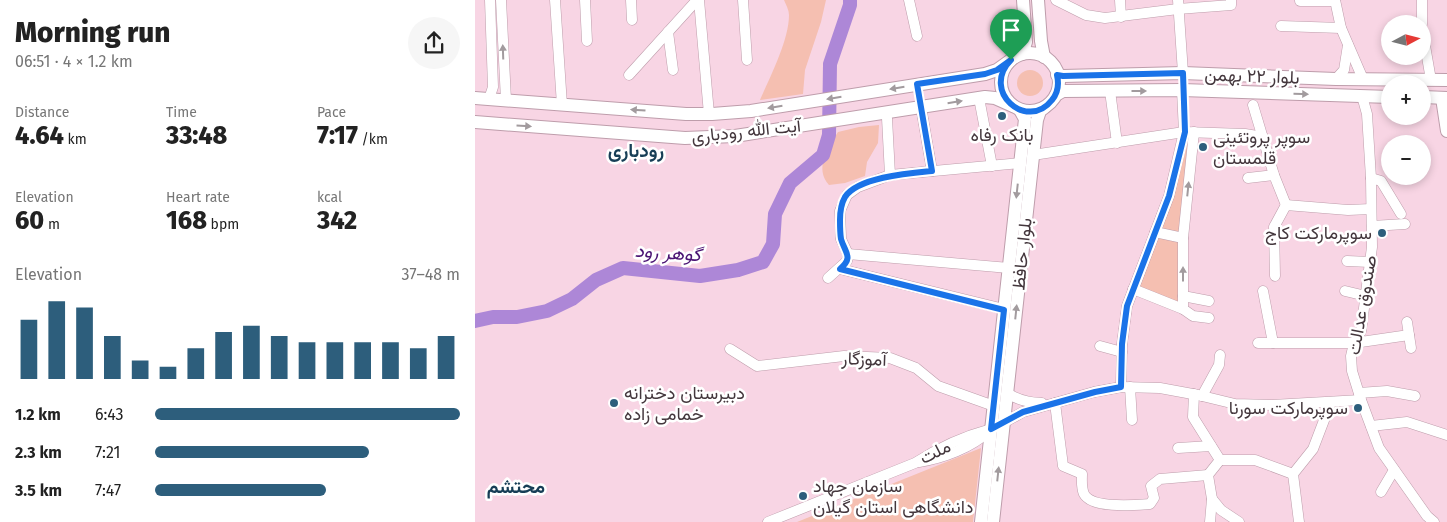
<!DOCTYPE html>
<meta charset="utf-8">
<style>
body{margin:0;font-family:"Fira Sans",Vazirmatn,sans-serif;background:#f6f6f6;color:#222;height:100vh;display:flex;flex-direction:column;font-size:19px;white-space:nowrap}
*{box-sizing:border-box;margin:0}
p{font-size:16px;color:#767676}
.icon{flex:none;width:28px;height:28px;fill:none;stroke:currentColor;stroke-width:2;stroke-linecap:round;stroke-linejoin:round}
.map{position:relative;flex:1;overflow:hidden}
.sheet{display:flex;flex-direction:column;background:#fff;width:475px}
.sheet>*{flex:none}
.needle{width:32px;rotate:83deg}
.controls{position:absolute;left:906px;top:15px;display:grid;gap:10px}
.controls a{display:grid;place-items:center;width:50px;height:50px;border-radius:50%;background:#fff;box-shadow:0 2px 8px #0003;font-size:25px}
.pin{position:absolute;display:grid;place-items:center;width:42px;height:42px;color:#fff;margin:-51px -21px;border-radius:50% 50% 50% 0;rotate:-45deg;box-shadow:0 0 5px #0007}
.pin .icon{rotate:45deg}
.round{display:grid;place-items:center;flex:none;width:52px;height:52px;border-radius:26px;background:#f6f6f6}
.headline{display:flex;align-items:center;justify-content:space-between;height:85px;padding:0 15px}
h1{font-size:28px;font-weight:800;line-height:38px}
.figures{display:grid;grid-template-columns:repeat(3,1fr);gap:8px;height:85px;padding:5px 15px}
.figures div{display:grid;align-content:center}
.figures b{font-size:25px;font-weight:800}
.figures small{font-size:14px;font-weight:400}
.figures p{font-size:14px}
.chart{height:140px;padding:10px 15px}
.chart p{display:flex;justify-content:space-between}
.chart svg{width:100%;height:90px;margin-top:5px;stroke:#2d5e7c;stroke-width:6}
ul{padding:0 15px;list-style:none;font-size:16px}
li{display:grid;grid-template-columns:80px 60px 1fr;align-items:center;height:38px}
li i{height:12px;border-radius:6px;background:#2d5e7c}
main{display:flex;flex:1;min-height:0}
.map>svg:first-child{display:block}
</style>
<main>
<section class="sheet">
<div class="headline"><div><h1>Morning run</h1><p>06:51 · 4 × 1.2 km</p></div><a class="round"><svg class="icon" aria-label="share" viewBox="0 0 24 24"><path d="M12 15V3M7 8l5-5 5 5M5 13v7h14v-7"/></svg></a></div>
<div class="figures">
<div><p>Distance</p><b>4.64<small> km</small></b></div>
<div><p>Time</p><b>33:48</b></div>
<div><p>Pace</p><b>7:17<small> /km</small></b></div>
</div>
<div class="figures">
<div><p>Elevation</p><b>60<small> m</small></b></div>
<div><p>Heart rate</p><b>168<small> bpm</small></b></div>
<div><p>kcal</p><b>342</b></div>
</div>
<div class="chart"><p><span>Elevation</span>37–48 m</p>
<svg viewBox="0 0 160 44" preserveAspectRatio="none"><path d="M5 44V15M15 44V6M25 44V9M35 44V23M45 44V35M55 44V38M65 44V29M75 44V21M85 44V18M95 44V23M105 44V26M115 44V26M125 44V26M135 44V26M145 44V29M155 44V23"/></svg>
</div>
<ul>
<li><b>1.2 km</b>6:43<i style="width:100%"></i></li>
<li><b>2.3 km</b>7:21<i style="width:70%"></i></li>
<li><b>3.5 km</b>7:47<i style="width:56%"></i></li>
</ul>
</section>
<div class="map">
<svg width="972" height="522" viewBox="0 0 972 522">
<rect width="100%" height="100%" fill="#f8d5e4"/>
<g fill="#f5bfb1">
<path d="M309,0H351L346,22L330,70L328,94L285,100C295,77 314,40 314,15C314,10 311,5 309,0Z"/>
<circle cx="555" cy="83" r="13"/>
<path d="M404,125L403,143L392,162L390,176L370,183L354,185C339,168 353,148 363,132L384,127Z"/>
<polygon points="711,143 713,144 706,307 662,287"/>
<polygon points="506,448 498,522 322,522"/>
</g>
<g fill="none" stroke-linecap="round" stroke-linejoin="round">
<polyline stroke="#ad87d7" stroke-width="14" points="0,321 18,317 42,317 72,311 97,299 121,280 148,268 225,276 263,270 288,262 298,244 300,214 315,183 348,155 354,135 355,64 375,5 375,0"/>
<defs>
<g id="minor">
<polyline points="26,0 31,100"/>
<polyline points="80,0 87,105"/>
<polyline points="110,0 112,41"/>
<polyline points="156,0 157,20"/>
<polyline points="224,0 234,114"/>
<polyline points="268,0 272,60"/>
<polyline points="434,0 442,36"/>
<polyline points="581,0 611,15 630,18 703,9 756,5 756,0"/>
<polyline points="645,0 646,17"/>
<polyline points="703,0 708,73"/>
<polyline points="860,0 866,28 888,79"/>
<polyline points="947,0 947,24"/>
<polyline points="825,1 860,1"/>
<polyline points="806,26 866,28"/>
<polyline points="193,32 198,70"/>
<polyline points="948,34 956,80"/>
<polyline points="154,75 222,0"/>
<polyline points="861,79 869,70 873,45"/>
<polyline points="635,91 642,143"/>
<polyline points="887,96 892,114 896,178 897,247 886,331 879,343 876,356 877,371 886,400 904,448 952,516 959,522"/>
<polyline points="504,98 517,166"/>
<polyline points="14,99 18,87 15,0"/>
<polyline points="778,105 799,175 811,205"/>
<polyline points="446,107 457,171"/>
<polyline points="412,118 415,175"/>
<polyline points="558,155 709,132 770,134 788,137"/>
<polyline points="773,178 799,175"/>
<polyline points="896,178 906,181 926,214"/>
<polyline points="811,205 873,210 896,209"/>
<polyline points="897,226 930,224"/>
<polyline points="680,232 708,238"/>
<polyline points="373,254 534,268"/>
<polyline points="872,261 895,262"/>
<polyline points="365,269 529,309"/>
<polyline points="800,276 799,227 811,205"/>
<polyline points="353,278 372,261 373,254 366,239 365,211 372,195 383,187 415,175 545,163"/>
<polyline points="658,289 708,309 718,316 734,318"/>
<polyline points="788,291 798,343"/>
<polyline points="870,291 891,296"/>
<polyline points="708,296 734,301"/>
<polyline points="708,309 708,238 719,132"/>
<polyline points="932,322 936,348"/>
<polyline points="783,343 879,343 934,335"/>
<polyline points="625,346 647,352"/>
<polyline points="255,349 282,366 369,356 415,358 441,368 463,386 519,406"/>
<polyline points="646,387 647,344 652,306 694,196 709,132 707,90"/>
<polyline points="655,387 657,420"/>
<path d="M532,393C543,400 554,403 567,403"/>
<polyline points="884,393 912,391 940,396"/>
<polyline points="719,394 718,417 745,460 733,475 737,499 735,522"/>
<polyline points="727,396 744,365 745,355"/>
<path d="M580,403L588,466L607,474C607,480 606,487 609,494C617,509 660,505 675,504L679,498L676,486L685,479L733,475"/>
<polyline points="528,423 548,412 619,392 646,387 685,388 723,395 760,404 797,405 886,400"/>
<polyline points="896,426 932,422 972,435"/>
<polyline points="703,448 736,446"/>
<polyline points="745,460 780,460 818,474"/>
<path d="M444,462C468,458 496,448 514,431"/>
<polyline points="906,492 919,470"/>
<polyline points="737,499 746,510 764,522"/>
<path d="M293,522L440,463C463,448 490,436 516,429"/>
<polyline points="824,522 818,474 838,449 856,402"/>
</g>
<g id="major">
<polyline points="563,0 566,41 569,57"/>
<circle cx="555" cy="82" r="29"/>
<polyline points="547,54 551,42 548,0"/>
<polyline points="582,75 588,76 708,73 861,79 972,80"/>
<polyline points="581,95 588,91 707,90 915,97"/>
<polyline points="948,97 972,98"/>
<polyline points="0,98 211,114 237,114 276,111 510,74 522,70 536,60"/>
<polyline points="967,98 972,131"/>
<polyline points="0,122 210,138 260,136 510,97 520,98 538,106"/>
<polyline points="506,522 550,119 545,110"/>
<polyline points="518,522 562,120 565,111 569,108"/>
</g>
</defs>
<use href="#minor" stroke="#be9dab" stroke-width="11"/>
<use href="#major" stroke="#be9dab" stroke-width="14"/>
<use href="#minor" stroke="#fff" stroke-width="10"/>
<use href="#major" stroke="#fff" stroke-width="12"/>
</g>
<defs><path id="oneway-solid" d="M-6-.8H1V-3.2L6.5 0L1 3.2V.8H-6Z" transform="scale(1.25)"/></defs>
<g fill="#a29b9e">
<use href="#oneway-solid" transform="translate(28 52) rotate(-92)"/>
<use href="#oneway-solid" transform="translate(422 88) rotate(171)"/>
<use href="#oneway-solid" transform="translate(664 91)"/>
<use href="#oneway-solid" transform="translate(826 94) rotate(1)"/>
<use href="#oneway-solid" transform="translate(359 98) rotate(171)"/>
<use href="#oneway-solid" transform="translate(480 102) rotate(-9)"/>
<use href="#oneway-solid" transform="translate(300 107) rotate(171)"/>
<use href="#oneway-solid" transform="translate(163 110) rotate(-176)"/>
<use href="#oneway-solid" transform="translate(49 126) rotate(4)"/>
<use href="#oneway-solid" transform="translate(713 189) rotate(-84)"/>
<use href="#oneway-solid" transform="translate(542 191) rotate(96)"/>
<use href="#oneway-solid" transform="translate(708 274) rotate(-90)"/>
<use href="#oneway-solid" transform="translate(541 312) rotate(-84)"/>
<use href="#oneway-solid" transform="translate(523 474) rotate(-84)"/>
</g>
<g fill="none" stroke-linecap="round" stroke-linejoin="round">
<defs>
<path id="route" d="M536,60C505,91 552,132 577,100C583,93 584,84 582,75L588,76L708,73L710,132L694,196L652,306L647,344L646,387L620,392L548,412L516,429L529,310L365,269C379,257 370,253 366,239C365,233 365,226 365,220C365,212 366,204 370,197C383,177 436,173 457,171L442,84L510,74L522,70Z"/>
</defs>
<use href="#route" stroke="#fff" stroke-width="10"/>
<use href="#route" stroke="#1a73e8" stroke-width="6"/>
</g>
<g fill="#2d5e7c" stroke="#fff" stroke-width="2">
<circle cx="527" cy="116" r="5"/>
<circle cx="728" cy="147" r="5"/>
<circle cx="907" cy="233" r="5"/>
<circle cx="139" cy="403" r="5"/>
<circle cx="883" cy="408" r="5"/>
<circle cx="328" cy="496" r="5"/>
</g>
<g text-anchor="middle" stroke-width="5" stroke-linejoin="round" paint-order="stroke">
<g font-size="18" fill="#44373d" stroke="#fff">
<text transform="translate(777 76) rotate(2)" y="6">بلوار ۲۲ بهمن</text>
<text transform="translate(271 131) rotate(-6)" y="6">آیت الله رودباری</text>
<text transform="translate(547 254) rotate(-84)" y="6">بلوار حافظ</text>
<text transform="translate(887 305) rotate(-80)" y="6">صندوق عدالت</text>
<text transform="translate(389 359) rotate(2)" y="6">آموزگار</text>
<text transform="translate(460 452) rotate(-27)" y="6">ملت</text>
</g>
<g font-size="18" fill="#44373d" stroke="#fff" text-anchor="start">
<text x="527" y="141" text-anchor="middle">بانک رفاه</text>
<text x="738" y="143">سوپر پروتئینی<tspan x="738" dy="21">قلمستان</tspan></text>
<text x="897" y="239" text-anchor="end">سوپرمارکت کاج</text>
<text x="149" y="399">دبیرستان دخترانه<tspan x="149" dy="21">خمامی زاده</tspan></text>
<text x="873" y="414" text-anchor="end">سوپرمارکت سورنا</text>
<text x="338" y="492">سازمان جهاد<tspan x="338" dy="21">دانشگاهی استان گیلان</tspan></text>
</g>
<g font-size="19" font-weight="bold" fill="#173e56" stroke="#fff">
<text x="161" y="157">رودباری</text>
<text x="41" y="493">محتشم</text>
</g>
<g font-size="19" font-style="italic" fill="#4a1373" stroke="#fff">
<text transform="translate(193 252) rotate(4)" y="7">گوهر رود</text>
</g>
</g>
</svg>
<div class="controls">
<a><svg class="needle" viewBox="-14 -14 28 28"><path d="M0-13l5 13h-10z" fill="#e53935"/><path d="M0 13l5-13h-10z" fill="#767676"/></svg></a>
<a>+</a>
<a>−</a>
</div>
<div class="pin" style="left:536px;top:60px;background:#1e9e55"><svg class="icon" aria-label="arrive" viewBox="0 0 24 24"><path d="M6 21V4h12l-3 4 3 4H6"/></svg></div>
</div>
</main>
